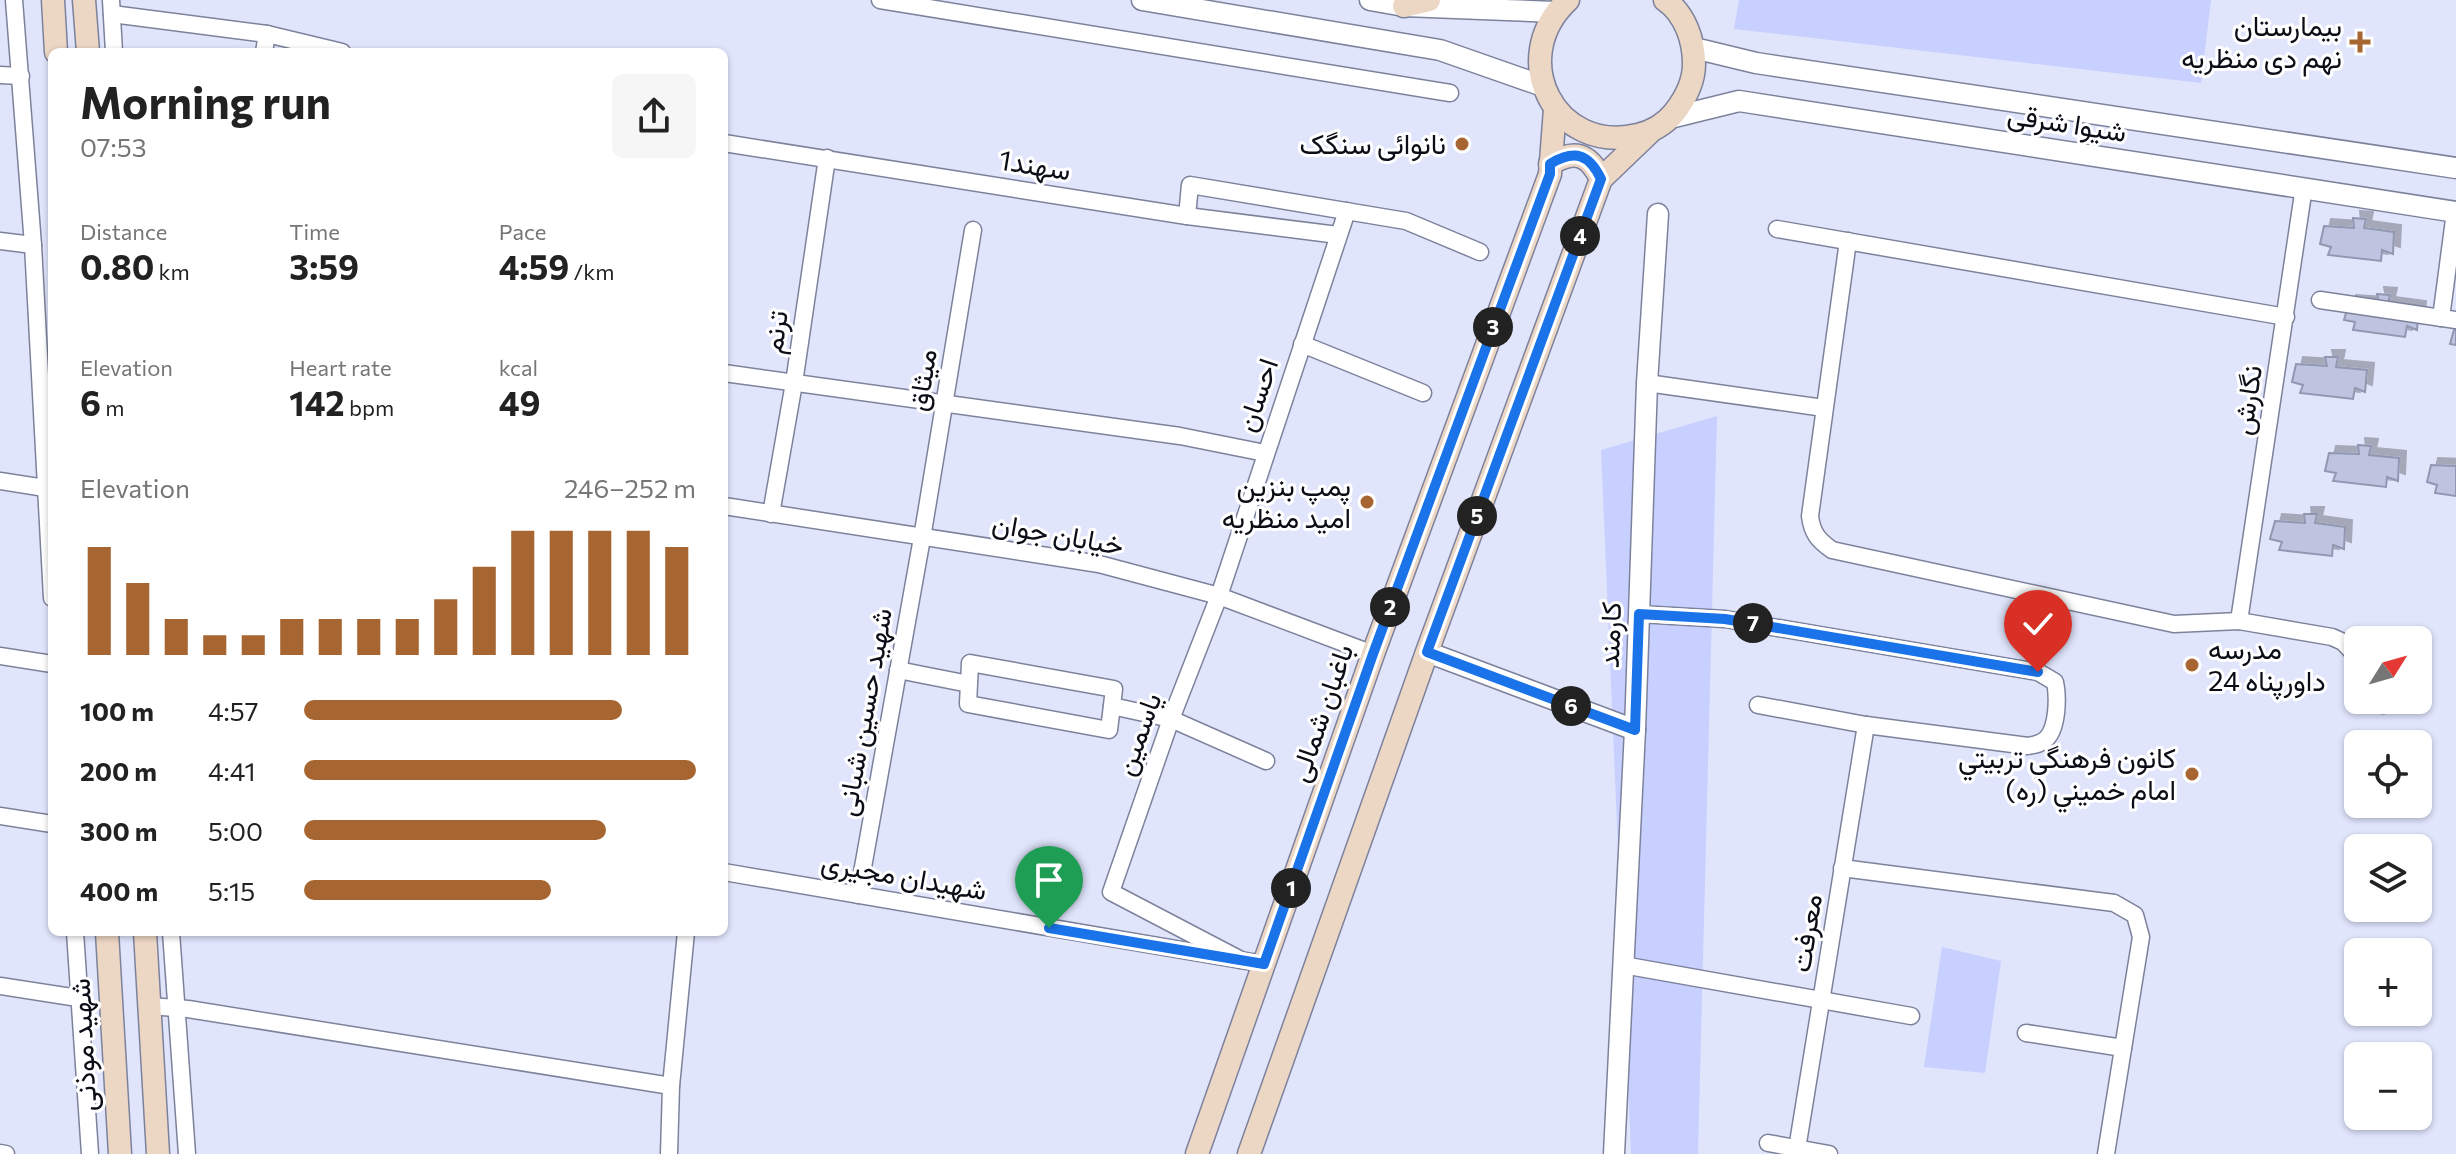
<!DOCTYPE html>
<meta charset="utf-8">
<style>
body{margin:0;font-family:Commissioner,Vazirmatn,sans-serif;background:#f6f6f6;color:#222;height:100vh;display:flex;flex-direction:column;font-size:30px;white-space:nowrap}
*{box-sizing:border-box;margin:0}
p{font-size:26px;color:#767676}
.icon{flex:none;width:44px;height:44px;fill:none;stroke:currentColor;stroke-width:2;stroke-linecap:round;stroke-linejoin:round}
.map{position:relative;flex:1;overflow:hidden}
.details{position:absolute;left:48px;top:48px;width:680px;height:888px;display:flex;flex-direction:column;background:#fff;border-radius:12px;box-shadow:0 2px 6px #0004}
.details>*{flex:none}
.needle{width:52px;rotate:53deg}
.controls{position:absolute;left:2344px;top:626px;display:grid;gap:16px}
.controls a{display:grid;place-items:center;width:88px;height:88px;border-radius:12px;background:#fff;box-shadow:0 2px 6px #0004;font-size:40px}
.pin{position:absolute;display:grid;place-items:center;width:68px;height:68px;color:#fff;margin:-82px -34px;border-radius:50% 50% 50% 0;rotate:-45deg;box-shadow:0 0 8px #0007}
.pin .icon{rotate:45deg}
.km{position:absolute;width:40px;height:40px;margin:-20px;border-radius:50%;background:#222;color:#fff;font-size:22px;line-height:40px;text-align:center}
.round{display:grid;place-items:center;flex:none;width:84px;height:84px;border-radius:12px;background:#f6f6f6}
.summary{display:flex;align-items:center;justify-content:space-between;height:136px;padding:0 32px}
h1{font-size:44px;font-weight:700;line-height:60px}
.metrics{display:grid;grid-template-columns:repeat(3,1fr);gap:12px;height:136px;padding:8px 32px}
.metrics div{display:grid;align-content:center}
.metrics b{font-size:34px;font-weight:700}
.metrics small{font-size:22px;font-weight:400}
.metrics p{font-size:22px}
.chart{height:224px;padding:16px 32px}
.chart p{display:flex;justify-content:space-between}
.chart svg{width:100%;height:144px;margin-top:8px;stroke:#a76631;stroke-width:6}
ul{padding:0 32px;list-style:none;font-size:26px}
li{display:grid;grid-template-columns:128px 96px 1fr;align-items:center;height:60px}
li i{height:20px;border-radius:10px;background:#a76631}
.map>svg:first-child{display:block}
</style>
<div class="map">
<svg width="2456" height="1154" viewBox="0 0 2456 1154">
<defs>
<filter id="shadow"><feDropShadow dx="7" dy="-7" stdDeviation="0" flood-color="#0004"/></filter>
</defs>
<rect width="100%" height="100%" fill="#e1e5fc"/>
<g fill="#c7d0ff">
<polygon points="1739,0 2211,0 2201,83 1734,29"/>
<polygon points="1717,416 1698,1154 1631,1154 1601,450"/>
<polygon points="1942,947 2001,961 1985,1073 1924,1067"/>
</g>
<g fill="#bec4df" stroke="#9197b1" stroke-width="2" filter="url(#shadow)">
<polygon points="2353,218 2366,219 2364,228 2394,232 2393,254 2382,250 2381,261 2328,255 2331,247 2320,244 2324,226 2354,228"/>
<polygon points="2377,294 2390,295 2388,304 2419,308 2417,330 2407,326 2405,337 2353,330 2355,322 2344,320 2349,302 2379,304"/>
<polygon points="2455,326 2456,326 2456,345 2450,344"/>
<polygon points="2325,357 2338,357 2336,367 2367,370 2365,392 2355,388 2353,399 2300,393 2303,385 2292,382 2296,364 2327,366"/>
<polygon points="2358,445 2371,446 2369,455 2399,458 2398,481 2387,477 2386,487 2333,481 2336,473 2325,471 2329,453 2359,454"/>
<polygon points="2431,465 2456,466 2456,496 2435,493 2437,485 2427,482"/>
<polygon points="2304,514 2317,514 2315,523 2345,527 2344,549 2333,545 2332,556 2279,550 2282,542 2270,539 2275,521 2305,523"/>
</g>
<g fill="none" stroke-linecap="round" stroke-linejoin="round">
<defs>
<g id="minor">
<polyline points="14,0 33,245 52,598"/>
<polyline points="111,0 114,52"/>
<polyline points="880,0 1450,93"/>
<polyline points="112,14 267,34 264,52"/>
<polyline points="267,34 342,52"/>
<polyline points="0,75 21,76"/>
<polyline points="724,143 1187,216 1338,235"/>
<polyline points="1187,216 1190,185 1406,221 1480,252"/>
<polyline points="1777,229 2286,317"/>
<polyline points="0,241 33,245"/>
<path d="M1848,241L1810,516C1812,533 1818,540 1832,550L2174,624L2239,621L2332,637L2343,642L2358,658"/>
<polyline points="2320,300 2456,320"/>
<polyline points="2441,318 2455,212"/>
<polyline points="1302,344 1423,393"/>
<polyline points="724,373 1180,436 1265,453"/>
<polyline points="1647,383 1824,408"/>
<polyline points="0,481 45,488"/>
<polyline points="724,506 1099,564 1219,596 1373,654"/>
<polyline points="771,514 794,383 827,158"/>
<path d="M1639,614L1725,619L2038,672L2055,682C2058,696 2058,728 2046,739C2041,744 2034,745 2028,746L1866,725L1758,705"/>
<polyline points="2239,621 2304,187"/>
<polyline points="0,656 52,664"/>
<polyline points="898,670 969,684 968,704 1109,730 1114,689 970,663 969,684"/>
<polyline points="2380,700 2383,705"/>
<polyline points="1112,706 1171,719 1266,761"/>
<polyline points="0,816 52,824"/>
<polyline points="1842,868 2114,903 2135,915 2141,937 2106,1154"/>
<polyline points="724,872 1264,964"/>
<polyline points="858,895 922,538 973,230"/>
<polyline points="75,932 90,1154"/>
<polyline points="171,932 187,1154"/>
<polyline points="1241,960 1111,892 1171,719 1219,596 1347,211"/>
<polyline points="1623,965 1911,1016"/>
<polyline points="0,986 78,998"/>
<polyline points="150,1006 188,1009 671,1086"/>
<polyline points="2026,1033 2123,1048"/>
<polyline points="1768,1143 1829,1154"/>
<polyline points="1797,1149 1866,725"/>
<polyline points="0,1153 6,1154"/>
<polyline points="669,1154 671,1086 686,932"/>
</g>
<g id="tertiary">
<polyline points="1142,0 1440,50 1543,86"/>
<polyline points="1370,0 1404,6 1555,12"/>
<polyline points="1694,48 1756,63 2456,168"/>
<polyline points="1670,118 1739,101 2456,212"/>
<polyline points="1427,652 1635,730"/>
<polyline points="1614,1154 1635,730 1647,383 1658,214"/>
</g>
<g id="secondary">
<polyline points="53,0 56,52"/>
<polyline points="84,0 88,52"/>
<path d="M1568,0C1506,58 1555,155 1638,135C1651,132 1665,124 1674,113C1685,99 1694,83 1694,64C1694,40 1685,14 1665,0"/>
<polyline points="1404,6 1429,0"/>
<path d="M1550,164C1575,149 1589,154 1601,179"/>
<polyline points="107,932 120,1154"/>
<polyline points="145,932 158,1154"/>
<polyline points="1197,1154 1373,654 1550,174 1555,109"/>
<polyline points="1249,1154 1427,652 1601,179 1649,133"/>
</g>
</defs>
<use href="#minor" stroke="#7d829c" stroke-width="19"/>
<use href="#tertiary" stroke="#7d829c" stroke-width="23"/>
<use href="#secondary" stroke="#7d829c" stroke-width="25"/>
<use href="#minor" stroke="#fff" stroke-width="16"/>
<use href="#tertiary" stroke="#fff" stroke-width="20"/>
<use href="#secondary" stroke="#ecd6c4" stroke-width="22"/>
</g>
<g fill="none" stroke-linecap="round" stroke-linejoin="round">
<defs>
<path id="route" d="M1049,928L1264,964L1373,654L1550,174V164C1575,149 1589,154 1601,179L1427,652L1635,730L1639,614L1725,619L2038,672"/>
</defs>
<use href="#route" stroke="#fff" stroke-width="16"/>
<use href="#route" stroke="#1a73e8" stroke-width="10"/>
</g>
<g fill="#a76631" stroke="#fff" stroke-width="3">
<path d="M2356 30h8v8h8v8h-8v8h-8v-8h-8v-8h8z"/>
<circle cx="1462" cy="144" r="8"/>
<circle cx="1367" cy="502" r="8"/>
<circle cx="2192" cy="665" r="8"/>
<circle cx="2192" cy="774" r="8"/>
</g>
<g text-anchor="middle" stroke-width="6" stroke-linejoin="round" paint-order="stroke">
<g font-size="28" fill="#0b0d16" stroke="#fff" text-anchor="end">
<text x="2342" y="36">بیمارستان<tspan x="2342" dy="32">نهم دی منظریه</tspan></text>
<text x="1446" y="154">نانوائی سنگک</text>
<text x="1351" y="496">پمپ بنزین<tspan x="1351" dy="32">امید منظریه</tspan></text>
<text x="2208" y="659" text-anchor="start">مدرسه<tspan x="2208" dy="32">داورپناه 24</tspan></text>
<text x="2176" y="768">كانون فرهنگي تربيتي<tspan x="2176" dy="32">امام خميني (ره)</tspan></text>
</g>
<g font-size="28" fill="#0b0d16" stroke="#fff">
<text transform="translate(2067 123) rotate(9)" y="10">شیوا شرقی</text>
<text transform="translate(1035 165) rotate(9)" y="10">1سهند</text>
<text transform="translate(775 332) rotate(-82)" y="10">ترنم</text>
<text transform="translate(922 380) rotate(-81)" y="10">میثاق</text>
<text transform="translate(1257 395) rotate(-71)" y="10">احسان</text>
<text transform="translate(2247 400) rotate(-81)" y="10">نگارش</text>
<text transform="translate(1058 534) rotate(10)" y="10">خیابان جوان</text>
<text transform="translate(1610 635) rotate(-88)" y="10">کارمند</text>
<text transform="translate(864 712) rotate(-80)" y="10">شهید حسین شبانی</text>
<text transform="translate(1321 713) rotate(-71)" y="10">باغبان شمالی</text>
<text transform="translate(1138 734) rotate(-70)" y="10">یاسمین</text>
<text transform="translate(904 876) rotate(10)" y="10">شهیدان مجیری</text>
<text transform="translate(1806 933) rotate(-81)" y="10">معرفت</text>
<text transform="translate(83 1045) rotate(-93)" y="10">شهید موذنی</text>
</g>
</g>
</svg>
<div class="controls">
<a><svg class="needle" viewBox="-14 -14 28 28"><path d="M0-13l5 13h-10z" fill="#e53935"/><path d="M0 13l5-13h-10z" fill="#767676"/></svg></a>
<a><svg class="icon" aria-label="locate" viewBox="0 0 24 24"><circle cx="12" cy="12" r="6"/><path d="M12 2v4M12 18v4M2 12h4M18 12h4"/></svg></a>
<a><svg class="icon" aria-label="layers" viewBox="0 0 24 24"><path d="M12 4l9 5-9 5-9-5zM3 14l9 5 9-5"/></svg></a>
<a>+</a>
<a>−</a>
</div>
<div class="pin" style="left:1049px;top:928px;background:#1e9e55"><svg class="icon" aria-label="arrive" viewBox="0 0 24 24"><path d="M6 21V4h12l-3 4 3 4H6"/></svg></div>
<div class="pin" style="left:2038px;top:672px;background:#d93025"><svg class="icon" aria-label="check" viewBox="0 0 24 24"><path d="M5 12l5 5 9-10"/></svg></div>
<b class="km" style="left:1291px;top:888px">1</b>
<b class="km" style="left:1390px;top:607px">2</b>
<b class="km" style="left:1493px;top:327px">3</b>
<b class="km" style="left:1580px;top:236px">4</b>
<b class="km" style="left:1477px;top:516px">5</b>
<b class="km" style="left:1571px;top:706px">6</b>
<b class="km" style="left:1753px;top:623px">7</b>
<section class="details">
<div class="summary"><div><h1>Morning run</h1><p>07:53</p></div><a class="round"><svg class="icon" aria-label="share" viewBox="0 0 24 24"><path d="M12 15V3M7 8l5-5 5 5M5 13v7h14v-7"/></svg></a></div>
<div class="metrics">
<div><p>Distance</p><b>0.80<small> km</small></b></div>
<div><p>Time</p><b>3:59</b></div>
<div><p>Pace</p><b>4:59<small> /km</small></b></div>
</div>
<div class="metrics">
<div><p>Elevation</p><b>6<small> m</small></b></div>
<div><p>Heart rate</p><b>142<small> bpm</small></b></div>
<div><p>kcal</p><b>49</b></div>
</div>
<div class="chart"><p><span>Elevation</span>246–252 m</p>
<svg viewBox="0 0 160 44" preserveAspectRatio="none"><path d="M5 44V11M15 44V22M25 44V33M35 44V38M45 44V38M55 44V33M65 44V33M75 44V33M85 44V33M95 44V27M105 44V17M115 44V6M125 44V6M135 44V6M145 44V6M155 44V11"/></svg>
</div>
<ul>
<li><b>100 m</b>4:57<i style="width:81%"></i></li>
<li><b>200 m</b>4:41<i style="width:100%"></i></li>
<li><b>300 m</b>5:00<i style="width:77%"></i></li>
<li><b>400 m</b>5:15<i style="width:63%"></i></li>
</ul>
</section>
</div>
